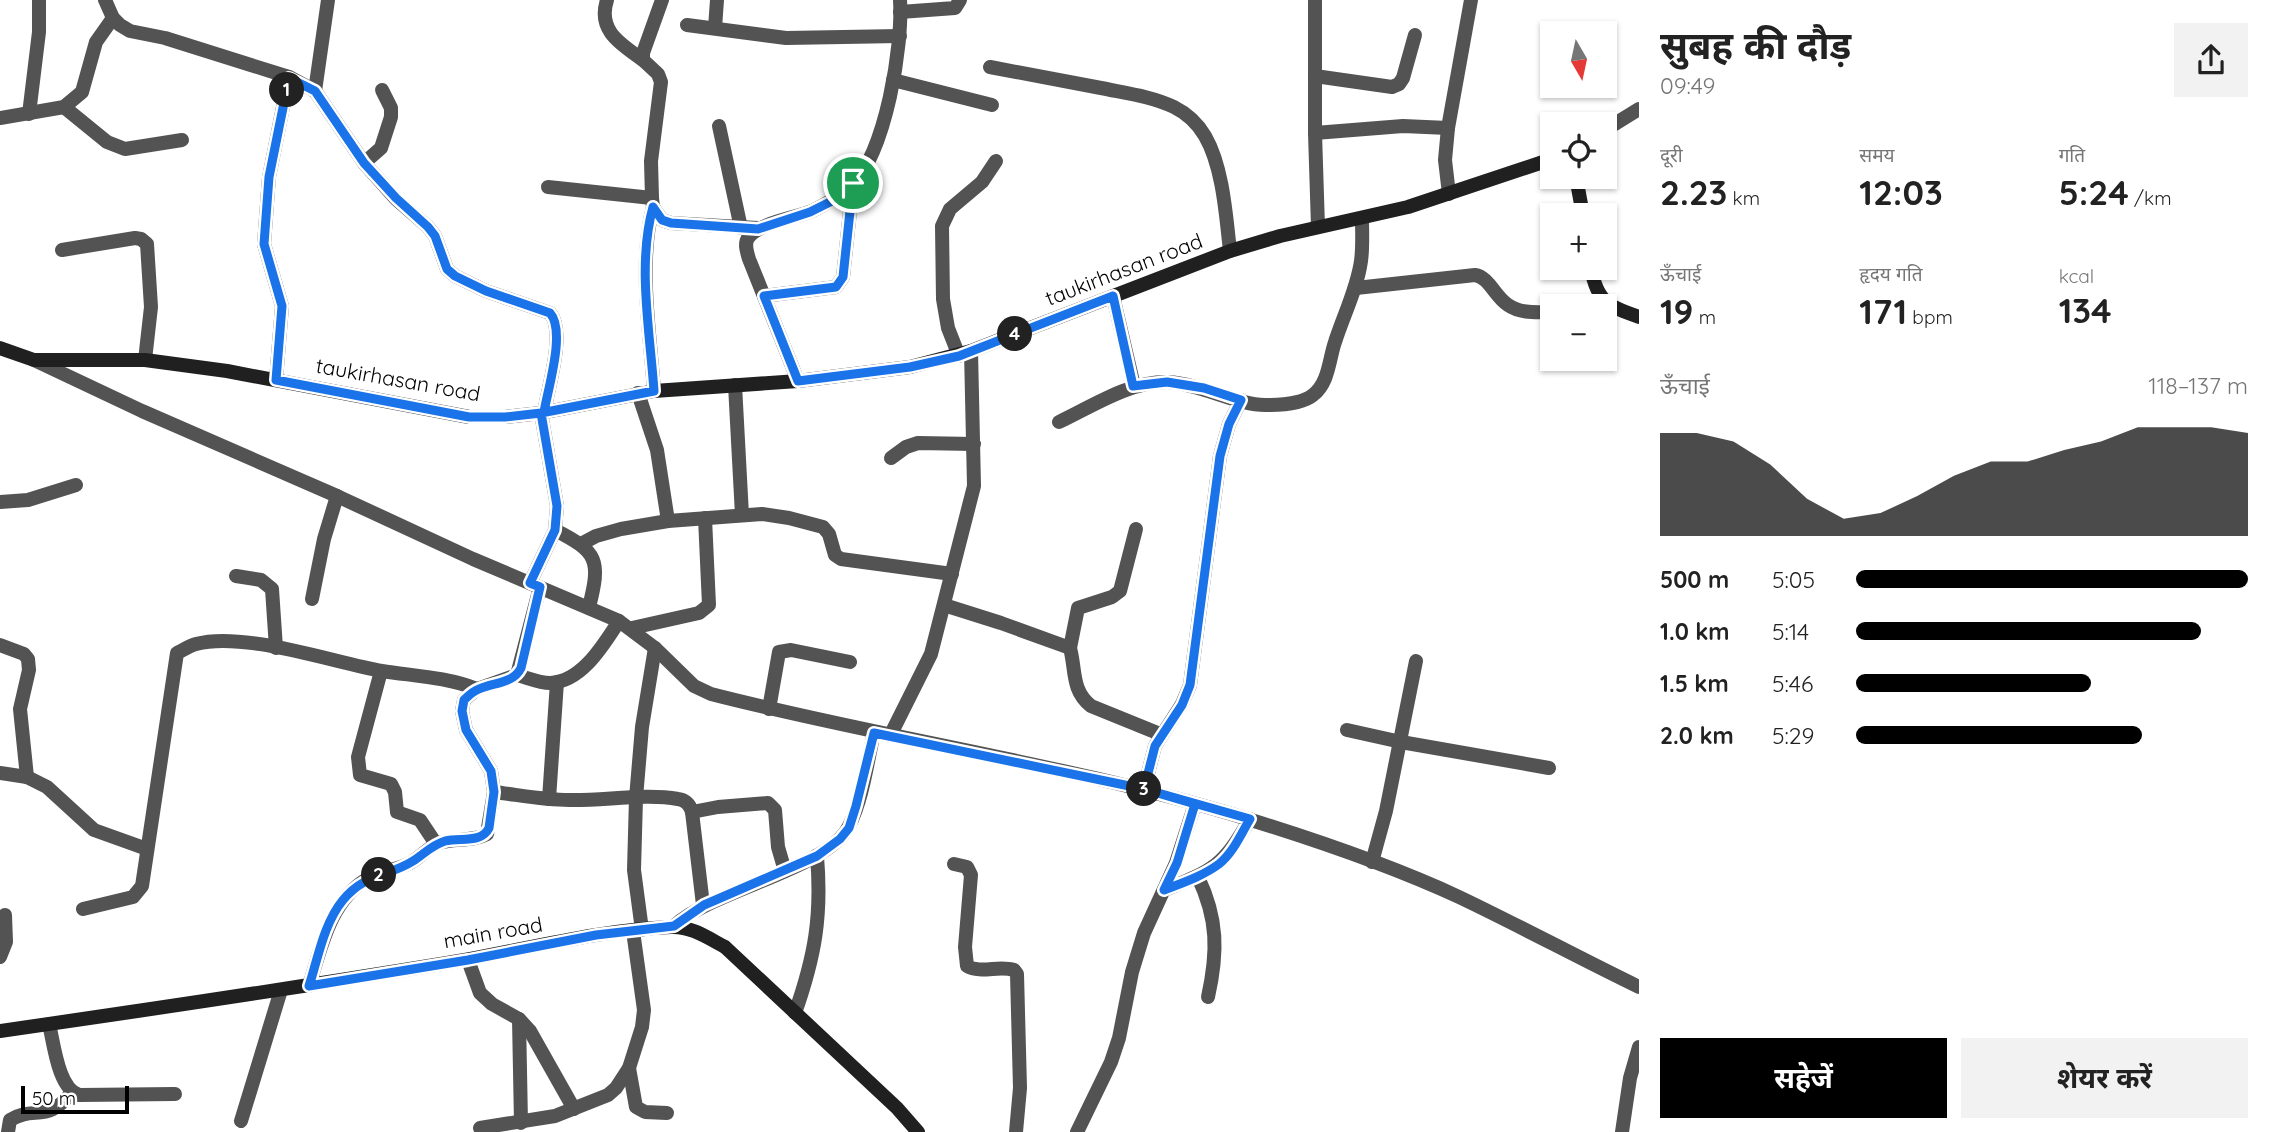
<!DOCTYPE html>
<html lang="hi">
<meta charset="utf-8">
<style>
body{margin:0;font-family:Quicksand,"Noto Sans Devanagari",sans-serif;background:#f2f2f2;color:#222;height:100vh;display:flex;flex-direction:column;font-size:26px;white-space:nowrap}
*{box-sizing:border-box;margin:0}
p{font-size:23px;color:#767676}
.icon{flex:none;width:38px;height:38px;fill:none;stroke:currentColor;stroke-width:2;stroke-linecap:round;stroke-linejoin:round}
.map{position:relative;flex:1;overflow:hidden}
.drawer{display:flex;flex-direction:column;background:#fff;width:630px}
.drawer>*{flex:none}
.needle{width:46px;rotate:171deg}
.tools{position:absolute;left:1540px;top:21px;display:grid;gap:14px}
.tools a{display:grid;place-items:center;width:77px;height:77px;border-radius:0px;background:#fff;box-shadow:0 2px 5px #0004;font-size:35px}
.scale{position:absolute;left:21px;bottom:18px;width:108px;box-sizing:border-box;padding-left:7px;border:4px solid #000;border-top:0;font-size:19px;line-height:24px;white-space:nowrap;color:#000;-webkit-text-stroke:5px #fff;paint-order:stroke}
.pin{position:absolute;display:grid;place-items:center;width:60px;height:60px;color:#fff;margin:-30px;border:4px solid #fff;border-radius:50%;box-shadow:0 2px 7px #0007}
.km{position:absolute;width:35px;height:35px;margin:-18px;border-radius:50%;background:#222;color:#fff;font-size:19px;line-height:35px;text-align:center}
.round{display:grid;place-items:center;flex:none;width:74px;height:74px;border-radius:0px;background:#f2f2f2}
.head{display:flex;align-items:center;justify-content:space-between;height:119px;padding:0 21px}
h1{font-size:38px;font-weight:700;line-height:52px}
.stats{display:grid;grid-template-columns:repeat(3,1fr);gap:10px;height:119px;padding:7px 21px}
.stats div{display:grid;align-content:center}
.stats b{font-size:35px;font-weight:700}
.stats small{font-size:19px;font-weight:400}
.stats p{font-size:19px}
.chart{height:196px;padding:14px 21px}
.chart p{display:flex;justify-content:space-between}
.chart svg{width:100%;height:126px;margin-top:7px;fill:#000;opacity:.7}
.cta{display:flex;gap:14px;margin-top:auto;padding:14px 21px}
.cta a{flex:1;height:80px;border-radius:0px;background:#000;color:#fff;font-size:28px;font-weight:700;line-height:80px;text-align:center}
.cta a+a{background:#f2f2f2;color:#222}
ul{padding:0 21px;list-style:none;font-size:23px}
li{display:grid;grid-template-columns:112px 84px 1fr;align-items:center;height:52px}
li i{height:18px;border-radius:9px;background:#000}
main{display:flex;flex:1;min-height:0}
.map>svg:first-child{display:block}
</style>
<main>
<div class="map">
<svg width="1639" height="1132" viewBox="0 0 1639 1132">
<rect width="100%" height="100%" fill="#fff"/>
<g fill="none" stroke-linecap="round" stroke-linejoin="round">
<g stroke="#535353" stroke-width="14">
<path d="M105,0L113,18L120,25L130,31L165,38L289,77L315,91L364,163L396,199L428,227L435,236L447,269L455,276L486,291L550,313C566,331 548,388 544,412"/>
<path d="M607,0C597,31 621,44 643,60"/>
<polyline points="662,0 643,53 643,60 658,74 661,82 651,161 652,198 653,207 662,220 671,223 758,228"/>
<polyline points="1315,0 1315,133 1318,227"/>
<polyline points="900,12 955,8 960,0"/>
<polyline points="687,25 786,38 900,36"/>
<polyline points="715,28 717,0"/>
<path d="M990,67C1027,74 1064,81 1101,88C1125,93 1151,96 1174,107C1186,113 1198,124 1205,136C1223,167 1226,216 1230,251"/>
<polyline points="1315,76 1392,87 1399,84 1403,78 1415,35"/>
<polyline points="893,80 992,105"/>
<polyline points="315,91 328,0"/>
<polyline points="64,107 107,142 125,149 182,140"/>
<polyline points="29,114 39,32 39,0"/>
<polyline points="0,118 64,107 82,92 96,42 113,18"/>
<polyline points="719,126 741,228"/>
<polyline points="1605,130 1639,109"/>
<polyline points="1315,133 1403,126 1448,128"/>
<polyline points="364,163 381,148 391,117 391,108 382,90"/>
<polyline points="548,187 652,198"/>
<polyline points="1449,194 1445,160 1448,128 1471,0"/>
<path d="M653,207C638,264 650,332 654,391"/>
<polyline points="62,250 135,238 141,239 147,244 151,307 145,360"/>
<path d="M1356,288L1475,275C1489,277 1495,297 1508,305C1521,314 1537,312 1552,312"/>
<polyline points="764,296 836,287 843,277 853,183"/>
<polyline points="1113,296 1134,386"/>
<polyline points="959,356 948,328 943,299 942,226 950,209 982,182 996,161"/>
<path d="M34,360L142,411L337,496L473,559L619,621L655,648L694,686L711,694C890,740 1075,765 1251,820C1322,842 1392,866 1459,897C1520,926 1579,958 1639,987"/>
<polyline points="276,380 282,306 264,244 269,177 289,77"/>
<path d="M798,381L749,259C747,252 744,244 748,238C758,223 795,218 812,211C827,204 840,196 852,185C886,151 903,46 900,0"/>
<polyline points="735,385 742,515"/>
<polyline points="638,393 657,450 668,521"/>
<path d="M1059,422C1093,406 1130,381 1168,382C1202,384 1238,406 1267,405C1281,405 1302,404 1313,395C1329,383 1329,359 1335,342C1344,314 1357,289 1361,261C1363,247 1362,232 1362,218"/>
<polyline points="891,458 906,447 918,443 974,444"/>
<polyline points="0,502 28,500 76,485"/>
<path d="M555,530C598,552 601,560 589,607"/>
<polyline points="581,544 596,536 621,529 668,521 762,514 789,518 823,527 829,534 835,555 841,559 952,574"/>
<polyline points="236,576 261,580 272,589 276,648"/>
<polyline points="530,583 555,530 557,506 541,413"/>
<polyline points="312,599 324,539 337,496"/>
<path d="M944,605L1001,623L1070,648C1076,670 1071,690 1091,706L1160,734"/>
<polyline points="632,628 699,613 709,605 705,518"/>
<polyline points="0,645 24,654 28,659 29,670 20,709 27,777"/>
<polyline points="1070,648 1078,608 1112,597 1120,591 1136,529"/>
<polyline points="381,671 358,757 360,775 391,784 395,792 397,812 420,820 436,844"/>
<path d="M517,675C528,678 540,683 550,683C582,682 604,644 619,621"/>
<polyline points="769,709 779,652 791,650 850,662"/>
<polyline points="1347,730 1401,742 1549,768"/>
<polyline points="890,736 931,654 974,486 971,351"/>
<polyline points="0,773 27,777 47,787 94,830 147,849"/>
<polyline points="1144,789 1155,746 1182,704 1190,685 1220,456 1229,424 1241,400"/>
<path d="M494,792C519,795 544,800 569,800C603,801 645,793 678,799C686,800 690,805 692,812L703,905"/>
<polyline points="549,799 557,682"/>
<polyline points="692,812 718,807 768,803 775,810 778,847 785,871"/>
<polyline points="1372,862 1386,811 1416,661"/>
<path d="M954,864L967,867L971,875L965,947L967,966C981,974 999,965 1014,970L1017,974L1020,1088L1016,1132"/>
<path d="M1198,877C1218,919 1218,952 1208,997"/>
<path d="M1164,890C1214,870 1223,866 1250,819"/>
<path d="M83,909L133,897L142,886L177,653C183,650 189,646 196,644C243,631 332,662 382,671C414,676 446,677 477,689"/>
<path d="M674,926C714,889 828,869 849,826C863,798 867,763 874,733"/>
<polyline points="642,930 634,870 636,798 642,727 655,648"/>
<polyline points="0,957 6,942 5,915"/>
<polyline points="468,960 480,993 492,1004 519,1019 530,1031 574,1109"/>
<path d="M309,986C321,948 330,901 367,879C379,872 395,870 408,864C419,859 428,847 439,843C455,838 472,842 487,834L494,792L491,771L466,730L462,711L464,700L477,689L517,675L540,587"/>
<path d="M795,1013C815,956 822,916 817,856"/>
<polyline points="519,1019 521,1123"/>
<path d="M49,1024C54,1044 58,1088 79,1095L175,1094"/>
<polyline points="629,1068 636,1107 645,1112 667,1113"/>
<polyline points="241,1121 281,990"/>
<polyline points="480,1128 555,1116 608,1095 616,1088 629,1068 642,1027 644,1010 633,931"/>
<path d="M8,1132L10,1120C35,1105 47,1124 72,1092"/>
<polyline points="1077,1132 1111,1062 1119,1038 1132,972 1144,933 1176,863 1195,804"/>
<polyline points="1622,1132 1630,1078 1639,1047"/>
</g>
<g stroke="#202020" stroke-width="14">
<polyline points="1576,177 1583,215"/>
<path d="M1591,268C1597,302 1608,306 1639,317"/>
<polyline points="0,348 34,360 145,360 227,371 469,417 505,417 541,413 654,391 798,381 910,367 971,351 1230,251 1280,236 1408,207 1552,159"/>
<path d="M0,1031C147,1010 294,988 441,964C517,952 594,930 671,927C691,926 708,938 725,947L897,1108L918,1132"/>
</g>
</g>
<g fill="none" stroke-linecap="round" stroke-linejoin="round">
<defs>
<path id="route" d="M853,183L832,201L810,212L758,229L671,223L662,220L653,207C637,264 650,332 654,391L541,413L505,417H469L276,380L282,306L264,244L269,177L289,78L315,91L364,163L396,198L428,227L435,236L447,269L455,276L486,291L550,313C566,331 548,388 544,412L541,413L557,506L555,530L530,583L540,587L521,668C513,684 494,682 479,689C473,691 468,696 464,700L462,711L466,730L491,771L494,792L489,828C481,844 460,837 445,841C432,845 424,854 413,861C388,877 365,873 343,900C324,923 318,958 309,986L468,960L596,935L674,926L704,905L817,856L840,839L849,828L856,806L874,733L1144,789L1195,804L1177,863L1164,890C1182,883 1203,876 1219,864C1233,853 1241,834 1250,819L1144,789L1155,746L1182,705L1190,685L1220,456L1229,424L1241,400L1204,388L1167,382L1133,386L1113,296L959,356L910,367L798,381L764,296L836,287L843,277L853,183"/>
</defs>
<use href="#route" stroke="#fff" stroke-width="14"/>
<use href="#route" stroke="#1a73e8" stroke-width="9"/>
</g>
<g text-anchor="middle" stroke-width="5" stroke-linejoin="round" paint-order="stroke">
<g font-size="21" fill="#000" stroke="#fff">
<text transform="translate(1124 270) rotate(-21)" y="7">taukirhasan road</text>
<text transform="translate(398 380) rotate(10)" y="7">taukirhasan road</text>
<text transform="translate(493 933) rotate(-10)" y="7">main road</text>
</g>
</g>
</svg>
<div class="tools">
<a><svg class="needle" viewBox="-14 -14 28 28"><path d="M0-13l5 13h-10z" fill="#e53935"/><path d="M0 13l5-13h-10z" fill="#767676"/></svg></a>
<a><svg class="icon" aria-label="locate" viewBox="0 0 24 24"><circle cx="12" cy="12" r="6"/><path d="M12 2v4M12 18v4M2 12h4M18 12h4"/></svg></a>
<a>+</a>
<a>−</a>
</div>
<div class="scale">50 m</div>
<div class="pin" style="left:853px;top:183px;background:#1e9e55"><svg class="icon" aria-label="arrive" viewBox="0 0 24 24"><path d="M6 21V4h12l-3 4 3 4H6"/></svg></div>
<b class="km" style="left:287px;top:90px">1</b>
<b class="km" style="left:379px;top:875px">2</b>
<b class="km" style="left:1144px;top:789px">3</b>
<b class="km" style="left:1015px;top:334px">4</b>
</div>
<section class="drawer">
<div class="head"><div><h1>सुबह की दौड़</h1><p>09:49</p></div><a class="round"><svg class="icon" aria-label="share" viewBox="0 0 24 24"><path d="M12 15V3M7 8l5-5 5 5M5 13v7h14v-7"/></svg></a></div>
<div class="stats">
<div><p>दूरी</p><b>2.23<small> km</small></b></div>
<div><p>समय</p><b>12:03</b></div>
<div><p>गति</p><b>5:24<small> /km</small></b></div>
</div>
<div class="stats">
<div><p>ऊँचाई</p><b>19<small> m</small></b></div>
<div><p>हृदय गति</p><b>171<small> bpm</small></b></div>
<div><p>kcal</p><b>134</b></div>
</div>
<div class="chart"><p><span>ऊँचाई</span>118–137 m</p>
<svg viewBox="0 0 160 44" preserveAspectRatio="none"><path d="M0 44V8L10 8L20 11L30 19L40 31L50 38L60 36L70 30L80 23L90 18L100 18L110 14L120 11L130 6L140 6L150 6L160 8V44z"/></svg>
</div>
<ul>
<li><b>500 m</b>5:05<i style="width:100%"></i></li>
<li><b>1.0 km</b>5:14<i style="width:88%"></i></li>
<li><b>1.5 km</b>5:46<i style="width:60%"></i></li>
<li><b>2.0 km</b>5:29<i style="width:73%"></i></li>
</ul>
<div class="cta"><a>सहेजें</a><a>शेयर करें</a></div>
</section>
</main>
